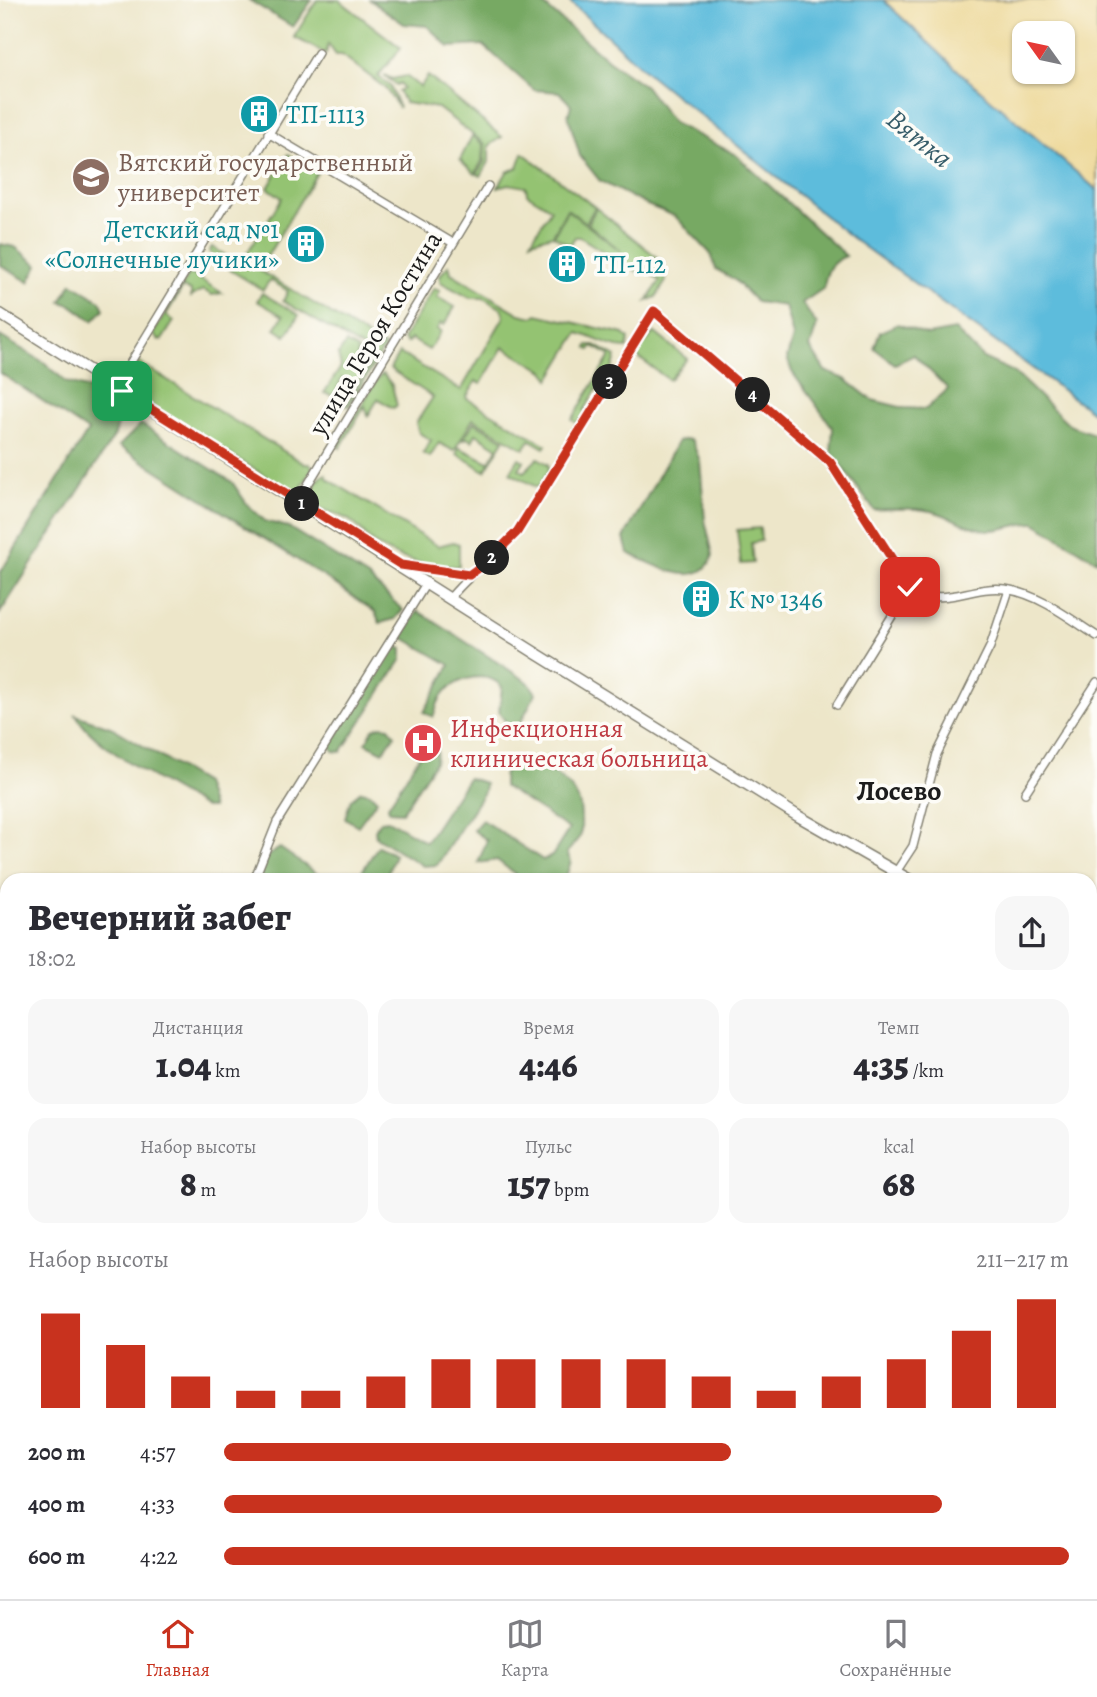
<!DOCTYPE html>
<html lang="ru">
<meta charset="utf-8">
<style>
body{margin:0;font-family:Alegreya,serif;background:#f7f7f7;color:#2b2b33;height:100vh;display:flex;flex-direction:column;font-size:26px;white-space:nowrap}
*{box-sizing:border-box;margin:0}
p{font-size:23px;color:#7c7c81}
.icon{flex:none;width:38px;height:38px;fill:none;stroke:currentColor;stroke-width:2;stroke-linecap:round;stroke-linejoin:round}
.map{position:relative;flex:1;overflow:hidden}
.side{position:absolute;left:0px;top:873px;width:1097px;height:726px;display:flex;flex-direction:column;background:#fff;border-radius:21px 21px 0 0;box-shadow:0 2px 5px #0004}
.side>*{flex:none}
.needle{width:46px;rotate:303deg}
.tools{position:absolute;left:1012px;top:21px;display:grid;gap:14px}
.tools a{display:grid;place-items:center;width:63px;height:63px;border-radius:14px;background:#fff;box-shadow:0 2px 5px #0004;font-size:35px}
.pin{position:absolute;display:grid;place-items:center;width:60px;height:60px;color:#fff;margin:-30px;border-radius:14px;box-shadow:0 4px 10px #0006}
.km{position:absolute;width:35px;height:35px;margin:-18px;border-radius:50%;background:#222;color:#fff;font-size:19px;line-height:35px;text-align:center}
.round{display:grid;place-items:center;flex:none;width:74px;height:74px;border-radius:21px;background:#f7f7f7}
.head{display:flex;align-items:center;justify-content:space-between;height:119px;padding:0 28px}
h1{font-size:38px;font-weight:800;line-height:52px}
.figures{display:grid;grid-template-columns:repeat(3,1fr);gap:10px;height:119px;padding:7px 28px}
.figures div{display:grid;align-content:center;border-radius:18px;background:#f7f7f7;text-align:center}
.figures b{font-size:35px;font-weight:800}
.figures small{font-size:19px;font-weight:400}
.figures p{font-size:19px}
.chart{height:196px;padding:14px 28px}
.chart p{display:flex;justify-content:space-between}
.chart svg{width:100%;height:126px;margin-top:7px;stroke:#c8321e;stroke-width:6}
ul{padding:0 28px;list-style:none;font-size:23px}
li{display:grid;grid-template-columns:112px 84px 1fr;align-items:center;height:52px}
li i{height:18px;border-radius:9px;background:#c8321e}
.tab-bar{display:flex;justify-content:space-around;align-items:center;height:98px;border-top:2px solid #e1e1e2;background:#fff;font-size:19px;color:#7c7c81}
.tab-bar a{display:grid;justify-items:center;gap:4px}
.tab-bar .current{color:#c8321e}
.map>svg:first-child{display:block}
</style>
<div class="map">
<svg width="1097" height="1599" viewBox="0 0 1097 1599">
<rect width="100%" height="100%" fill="#fdfcf7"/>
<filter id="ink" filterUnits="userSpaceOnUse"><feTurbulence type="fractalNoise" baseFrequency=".0143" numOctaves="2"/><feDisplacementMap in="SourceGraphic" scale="14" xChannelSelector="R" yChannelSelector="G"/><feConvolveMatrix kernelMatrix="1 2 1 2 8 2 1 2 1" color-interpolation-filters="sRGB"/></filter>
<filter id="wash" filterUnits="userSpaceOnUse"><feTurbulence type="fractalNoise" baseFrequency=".00686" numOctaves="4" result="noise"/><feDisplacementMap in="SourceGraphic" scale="28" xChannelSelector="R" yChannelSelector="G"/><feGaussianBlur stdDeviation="1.57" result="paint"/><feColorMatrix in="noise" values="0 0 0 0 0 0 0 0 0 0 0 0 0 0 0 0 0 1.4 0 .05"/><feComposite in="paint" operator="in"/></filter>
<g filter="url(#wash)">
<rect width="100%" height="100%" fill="#ede6c9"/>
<g fill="#94c372" stroke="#587047" stroke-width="2">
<polygon points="317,0 339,0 401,48 378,76 390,86 399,108 385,88 342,55 336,55 328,44 326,54 294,37"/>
<polygon points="384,75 392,79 406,76 420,87 428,76 502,137 489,146 489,162 481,176 477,174 484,162 485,144 438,108 405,103 398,91 403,88 400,83 396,85"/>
<polygon points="472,136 483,144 482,161 475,174 460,160"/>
<polygon points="523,153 595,207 586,223 567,209 553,235 531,241 551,209 527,194 526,187 508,184 498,187 507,172 518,167"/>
<polygon points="288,154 318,171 259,270 382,345 378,351 383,345 385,347 349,406 346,406 376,356 283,301 288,291 270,280 263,290 230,270 230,264 209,252 212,247 240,264 282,198 268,188"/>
<polygon points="596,208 663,262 666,281 656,297 647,301 660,281 645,270 641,274 616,259 617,256 615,259 580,237 575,237 570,245 554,236 567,210 621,251 588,224"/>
<path d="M449,265L451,273L520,314L533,317L537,314L624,334L629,339L627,348C612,349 593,337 578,333L550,379L544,371L503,347L481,384L476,381L466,398L546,445L544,448L530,440L524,449L473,419L454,451L439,443L430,457L423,453L431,440L419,433L416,423L433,397L390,369L399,353L461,390L504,317L502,309L483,298H470L440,282V275Z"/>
<polygon points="190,273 222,293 212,295 203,290 191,297 191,291 183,287 166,315 174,321 162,340 158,340 153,334"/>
<polygon points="434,288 440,291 437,297 455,307 444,325 441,323 437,329 441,331 429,350 411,339 407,343 403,339"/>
<polygon points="262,293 299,315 286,336 275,329 283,316 257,301"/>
<polygon points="654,332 687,359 669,380 635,355"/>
<polygon points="346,343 358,350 357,357 362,352 372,358 344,404 341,399 352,384 342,378 334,396 324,393 341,367 338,355"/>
<polygon points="588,345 595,345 616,357 610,375 606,373 584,411 587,413 577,423 572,420 610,356 593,346 590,350 587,348"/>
<polygon points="138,362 305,464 310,464 313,468 300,490 290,491 126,391 125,383"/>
<polygon points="383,374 392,385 397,406 393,408 378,399 368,416 365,406 340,448 337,446 378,378"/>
<polygon points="474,422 504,440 485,471 457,454 458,447 489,462 498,448 476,434 472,441 467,438 462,441"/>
<polygon points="519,458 524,461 519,469 524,472 538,458 548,464 549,470 538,488 510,473"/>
<path d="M326,474L328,479L438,546L453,542L459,544V566C435,570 391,557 372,542C363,534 359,526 349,520C336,512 323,512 310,503C308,493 317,478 326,474Z"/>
<polygon points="760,528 761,541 751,543 753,563 741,564 737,530"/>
<polygon points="1090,1206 1097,1207 1097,1599 970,1599 970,1593 1090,1592"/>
<polygon points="7,1350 7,1546 0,1547 0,1351"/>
<polygon points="208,1593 534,1593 530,1599 209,1599"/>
</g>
<g fill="#77a964" stroke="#4a6240" stroke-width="2">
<polygon points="249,0 312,0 293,27"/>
<path d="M370,0H538L609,61L645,86L673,123L735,154L846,256C830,262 826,271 824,288L802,303L817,325L810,347L825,371L845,379L872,400L904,408L926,409L948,389L914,355L895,364L874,348L880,332L898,324L928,335L955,330L983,358L1014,372L1071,426L1097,435V561L1035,523C1019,522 1004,531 987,530C968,528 952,517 935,512C915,507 894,509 874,510L831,452L833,428L792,372L787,358L793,337L785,306L756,302L736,281L716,269L710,253L675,216L647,205L600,181L580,156L568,116L571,105L559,92L534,90L483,45L449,47L427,26L404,24Z"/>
<polygon points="0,244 15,247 38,265 29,282 0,265"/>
<polygon points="72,283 100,301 104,309 93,321 71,305 61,302"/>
<polygon points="0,336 45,363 66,382 96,391 119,411 115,435 0,613 0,573 88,431 0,373"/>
<polygon points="141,424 232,482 247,504 265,521 288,527 368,577 403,610 395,619 380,623 375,612 329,580 119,446"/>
<path d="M687,439L692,441L700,461L705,520L713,555C701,594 651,563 628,553L624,538L678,441Z"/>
<path d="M418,611L528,682L536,693L513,737L507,736V724L499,712L502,687C487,668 449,679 439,701C436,706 436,712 433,717L424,712L450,665L402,637Z"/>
<polygon points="393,645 402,649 402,659 341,752 333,751 330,745"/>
<path d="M76,715L113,728L204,783L212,808H205C171,786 93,748 76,715Z"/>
<polygon points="380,726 389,727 395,735 383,752 366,743 373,729"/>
<polygon points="426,745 437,751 435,762 402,812 389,811 388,806"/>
<path d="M513,757C534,756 572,781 579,802C582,811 581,825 581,835L567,853L571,861L565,880H512L515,874L497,860L478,863L487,840L473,830L482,820L543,860L552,856L569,829L503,786V776Z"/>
<polygon points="468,778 485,783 484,792 437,865 423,866 376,837 375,830 380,821 388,820 426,842"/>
<polygon points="361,791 370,793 377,800 358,826 345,818 351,799"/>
<polygon points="378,846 395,855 385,880 345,880 359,876"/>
<polygon points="280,848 326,880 267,880 260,875 266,857"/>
</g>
<path fill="#eeda9e" stroke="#857b5d" stroke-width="2" fill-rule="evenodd" d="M883,0H1097V190L967,79ZM1024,33H1062V72H1024Z"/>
<polygon fill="#5dbcdc" stroke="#3c6c7c" stroke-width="2" points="568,0 883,0 967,79 1097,190 1097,415 856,241 650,75"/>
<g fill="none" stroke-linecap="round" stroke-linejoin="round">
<g stroke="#5dbcdc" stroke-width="12">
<polyline points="1090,1421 1097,1422"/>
<polyline points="0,1491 7,1491"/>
</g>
</g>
</g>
<g filter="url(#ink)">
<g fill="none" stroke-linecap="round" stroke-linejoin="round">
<defs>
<g id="street">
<polyline points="268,133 453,243"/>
<polyline points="115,388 318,53"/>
<polyline points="298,501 488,186"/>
<polyline points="401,565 469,574"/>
<path d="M450,598C470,573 496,556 517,532L654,311L829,462L910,587"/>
<path d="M837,705L910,587C944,610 968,585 1005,589C1039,594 1069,618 1097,636"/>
<polyline points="1025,793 1097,682"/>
<polyline points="896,872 913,846 937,754 990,647 1009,590"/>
<polyline points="254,880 277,822 427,582"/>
<polyline points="1090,1199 1097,1199"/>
<polyline points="1090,1404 1097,1406"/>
<polyline points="0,1549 7,1548"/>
<polyline points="34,1592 35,1599"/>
<polyline points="862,1592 871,1594"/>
<polyline points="197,1599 212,1597"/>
<polyline points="231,1599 235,1592"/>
</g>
<g id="primary">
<polyline points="0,314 537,654 798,816 910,880"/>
<polyline points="1090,975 1097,979"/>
</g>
</defs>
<use href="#street" stroke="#848172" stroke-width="10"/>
<use href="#primary" stroke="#848172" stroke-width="13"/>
<use href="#street" stroke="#fff" stroke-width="7"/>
<use href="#primary" stroke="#fff" stroke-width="10"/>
<g stroke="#1c1c1c" stroke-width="2">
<polyline points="1090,1144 1097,1145"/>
<polyline points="0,1310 7,1309"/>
</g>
</g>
</g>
<g fill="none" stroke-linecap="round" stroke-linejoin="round" filter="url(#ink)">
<defs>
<polyline id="route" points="122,391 401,565 469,575 487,562 517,532 654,311 830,462 910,587"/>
</defs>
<use href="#route" stroke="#fff" stroke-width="14"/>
<use href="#route" stroke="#c8321e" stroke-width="9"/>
</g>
<defs>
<symbol id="building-disc" viewBox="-11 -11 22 22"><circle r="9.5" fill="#0f9aa8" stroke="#fdfcf7"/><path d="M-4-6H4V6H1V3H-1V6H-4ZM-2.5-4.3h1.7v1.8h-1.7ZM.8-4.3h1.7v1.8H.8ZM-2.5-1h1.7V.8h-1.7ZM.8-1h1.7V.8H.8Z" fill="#fff"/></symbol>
<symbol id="university-disc" viewBox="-11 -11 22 22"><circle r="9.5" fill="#8d6e63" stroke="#fdfcf7"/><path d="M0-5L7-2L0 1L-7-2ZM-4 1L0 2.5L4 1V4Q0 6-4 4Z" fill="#fff"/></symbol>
<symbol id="hospital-disc" viewBox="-11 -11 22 22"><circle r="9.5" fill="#e0444e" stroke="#fdfcf7"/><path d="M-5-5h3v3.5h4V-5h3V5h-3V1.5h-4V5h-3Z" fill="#fff"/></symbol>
</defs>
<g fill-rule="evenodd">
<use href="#building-disc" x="237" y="92" width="44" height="44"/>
<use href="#university-disc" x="69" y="155" width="44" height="44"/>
<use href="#building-disc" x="284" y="222" width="44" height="44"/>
<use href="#building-disc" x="545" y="242" width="44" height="44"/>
<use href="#building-disc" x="679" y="577" width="44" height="44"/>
<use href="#hospital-disc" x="401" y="721" width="44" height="44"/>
</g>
<g text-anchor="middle" stroke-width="7" stroke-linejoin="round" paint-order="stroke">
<g font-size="26" fill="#0d838f" stroke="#fdfcf7" text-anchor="start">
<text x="286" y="123">ТП-1113</text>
<text x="279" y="238" text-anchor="end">Детский сад №1<tspan x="279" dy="30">«Солнечные лучики»</tspan></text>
<text x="594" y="273">ТП-112</text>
<text x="728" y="608">К № 1346</text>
</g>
<g font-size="26" fill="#785e54" stroke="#fdfcf7" text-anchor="start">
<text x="118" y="171">Вятский государственный<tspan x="118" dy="30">университет</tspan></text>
</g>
<g font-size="26" fill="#1c1c1c" stroke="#fdfcf7">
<text transform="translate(375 333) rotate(-59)" y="9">улица Героя Костина</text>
</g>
<g font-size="26" fill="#be3a42" stroke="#fdfcf7" text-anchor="start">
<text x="450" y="737">Инфекционная<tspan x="450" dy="30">клиническая больница</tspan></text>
</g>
<g font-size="28" font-style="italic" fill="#365c69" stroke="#fdfcf7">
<text transform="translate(920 138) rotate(39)" y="10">Вятка</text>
</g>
<g font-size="28" font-weight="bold" fill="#1c1c1c" stroke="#fdfcf7">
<text x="899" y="800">Лосево</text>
</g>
</g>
</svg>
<div class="tools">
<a><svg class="needle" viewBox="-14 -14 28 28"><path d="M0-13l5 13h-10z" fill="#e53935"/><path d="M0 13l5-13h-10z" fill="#7c7c81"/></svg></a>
</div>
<div class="pin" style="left:122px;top:391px;background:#1e9e55"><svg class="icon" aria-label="arrive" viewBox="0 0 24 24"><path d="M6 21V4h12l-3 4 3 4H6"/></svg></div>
<div class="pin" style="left:910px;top:587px;background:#d93025"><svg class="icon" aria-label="check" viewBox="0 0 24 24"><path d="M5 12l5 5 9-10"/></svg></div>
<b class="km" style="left:302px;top:504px">1</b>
<b class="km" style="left:492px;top:558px">2</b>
<b class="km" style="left:610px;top:382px">3</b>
<b class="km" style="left:753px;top:395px">4</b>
<section class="side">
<div class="head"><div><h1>Вечерний забег</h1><p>18:02</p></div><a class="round"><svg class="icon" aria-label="share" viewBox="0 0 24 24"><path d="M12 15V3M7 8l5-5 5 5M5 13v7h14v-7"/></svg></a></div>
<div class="figures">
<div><p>Дистанция</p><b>1.04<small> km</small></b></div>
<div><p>Время</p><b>4:46</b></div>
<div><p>Темп</p><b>4:35<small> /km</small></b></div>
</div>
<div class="figures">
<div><p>Набор высоты</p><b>8<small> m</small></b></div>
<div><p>Пульс</p><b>157<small> bpm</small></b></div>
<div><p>kcal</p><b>68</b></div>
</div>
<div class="chart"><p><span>Набор высоты</span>211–217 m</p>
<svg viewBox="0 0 160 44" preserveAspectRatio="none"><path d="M5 44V11M15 44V22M25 44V33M35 44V38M45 44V38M55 44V33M65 44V27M75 44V27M85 44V27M95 44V27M105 44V33M115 44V38M125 44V33M135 44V27M145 44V17M155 44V6"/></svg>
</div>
<ul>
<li><b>200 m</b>4:57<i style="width:60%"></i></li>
<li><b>400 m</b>4:33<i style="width:85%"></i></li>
<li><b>600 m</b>4:22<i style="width:100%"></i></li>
</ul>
</section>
</div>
<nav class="tab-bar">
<a class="current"><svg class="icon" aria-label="home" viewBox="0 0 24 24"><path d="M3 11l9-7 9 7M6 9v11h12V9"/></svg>Главная</a>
<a><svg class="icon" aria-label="map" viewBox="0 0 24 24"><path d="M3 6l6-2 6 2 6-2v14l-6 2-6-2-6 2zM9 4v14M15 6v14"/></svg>Карта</a>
<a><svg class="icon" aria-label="saved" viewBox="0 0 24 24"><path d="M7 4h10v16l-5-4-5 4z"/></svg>Сохранённые</a>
</nav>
